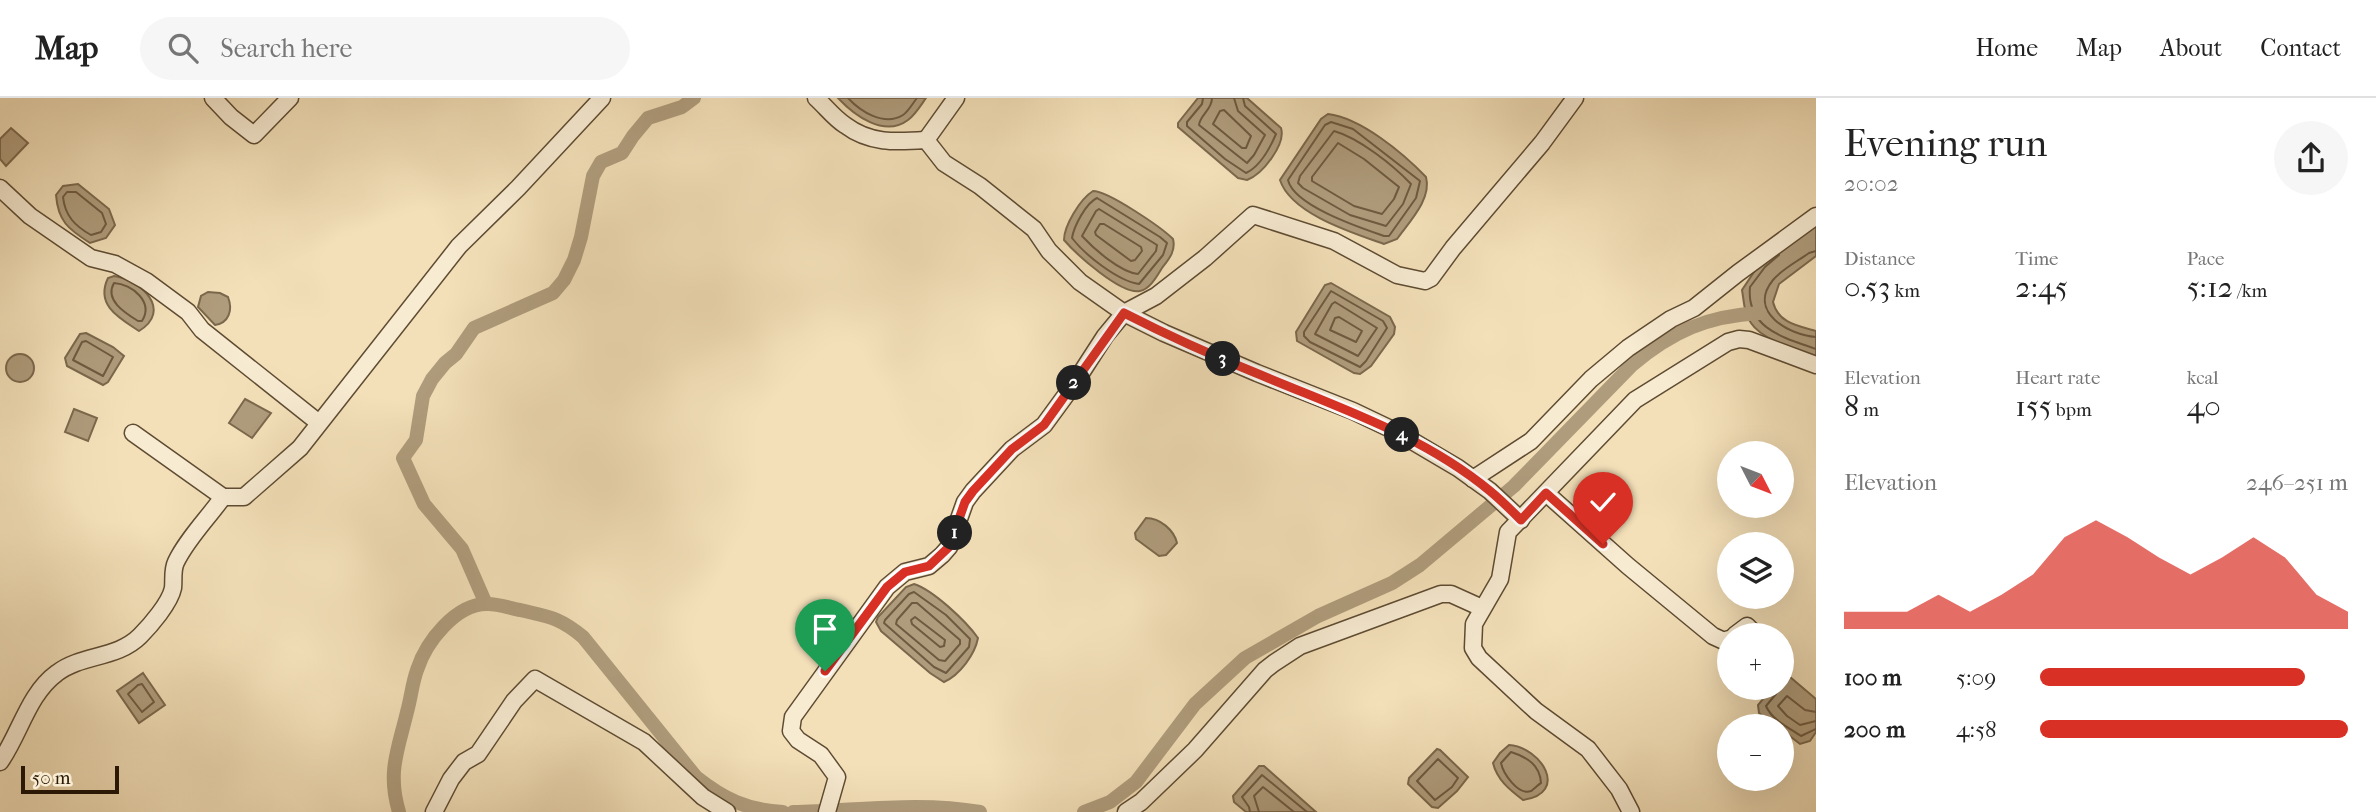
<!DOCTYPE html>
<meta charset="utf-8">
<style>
body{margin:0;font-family:"IM FELL French Canon",serif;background:#f6f6f6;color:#222;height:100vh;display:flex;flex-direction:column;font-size:26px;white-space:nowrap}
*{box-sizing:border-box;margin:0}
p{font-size:23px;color:#767676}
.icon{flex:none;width:38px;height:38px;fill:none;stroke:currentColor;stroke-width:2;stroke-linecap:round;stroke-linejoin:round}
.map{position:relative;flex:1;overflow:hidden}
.details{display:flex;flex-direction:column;background:#fff;width:560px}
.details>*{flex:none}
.needle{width:46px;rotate:132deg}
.controls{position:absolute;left:1717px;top:343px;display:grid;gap:14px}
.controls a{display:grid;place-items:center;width:77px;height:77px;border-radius:50%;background:#fff;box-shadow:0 7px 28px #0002;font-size:35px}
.scale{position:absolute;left:21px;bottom:18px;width:98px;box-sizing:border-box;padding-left:7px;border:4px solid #2c1905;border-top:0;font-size:19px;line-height:24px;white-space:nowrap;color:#2c1905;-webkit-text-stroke:5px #f7ebd2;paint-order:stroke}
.pin{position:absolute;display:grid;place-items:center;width:60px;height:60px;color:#fff;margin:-72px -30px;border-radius:50% 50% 50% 0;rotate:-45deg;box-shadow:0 0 7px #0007}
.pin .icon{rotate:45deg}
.km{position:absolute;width:35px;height:35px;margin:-18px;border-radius:50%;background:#222;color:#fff;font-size:19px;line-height:35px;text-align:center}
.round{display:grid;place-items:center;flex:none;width:74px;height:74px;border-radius:37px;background:#f6f6f6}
.overview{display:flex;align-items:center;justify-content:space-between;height:119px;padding:0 28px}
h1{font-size:38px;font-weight:600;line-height:52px}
.figures{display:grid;grid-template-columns:repeat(3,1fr);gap:10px;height:119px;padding:7px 28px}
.figures div{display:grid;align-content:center}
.figures b{font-size:30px;font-weight:600}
.figures small{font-size:19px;font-weight:400}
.figures p{font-size:19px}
.chart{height:196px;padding:14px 28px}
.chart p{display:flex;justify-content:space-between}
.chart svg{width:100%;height:126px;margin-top:7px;fill:#d93025;opacity:.7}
ul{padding:0 28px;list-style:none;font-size:23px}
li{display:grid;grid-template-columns:112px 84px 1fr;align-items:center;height:52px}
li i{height:18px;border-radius:9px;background:#d93025}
header{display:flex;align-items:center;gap:42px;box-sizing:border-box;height:98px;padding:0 35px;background:#fff;border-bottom:2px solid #e0e0e0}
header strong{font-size:33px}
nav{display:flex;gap:38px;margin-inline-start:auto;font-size:24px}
.search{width:490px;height:63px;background:#f6f6f6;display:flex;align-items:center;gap:18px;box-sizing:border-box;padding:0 24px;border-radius:38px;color:#767676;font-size:26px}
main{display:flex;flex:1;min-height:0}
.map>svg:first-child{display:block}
</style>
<header>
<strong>Map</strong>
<div class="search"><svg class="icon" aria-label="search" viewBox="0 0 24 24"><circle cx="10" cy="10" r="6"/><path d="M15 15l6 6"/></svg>Search here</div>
<nav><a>Home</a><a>Map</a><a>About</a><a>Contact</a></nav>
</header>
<main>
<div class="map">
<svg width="1816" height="714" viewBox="0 0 1816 714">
<rect width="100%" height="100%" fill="#f3e0b9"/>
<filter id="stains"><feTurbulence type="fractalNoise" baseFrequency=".00286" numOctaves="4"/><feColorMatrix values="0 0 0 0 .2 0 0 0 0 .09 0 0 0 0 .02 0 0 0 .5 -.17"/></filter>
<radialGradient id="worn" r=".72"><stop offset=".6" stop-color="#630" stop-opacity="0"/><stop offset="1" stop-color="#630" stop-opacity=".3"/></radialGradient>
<g fill="#af9c7c" stroke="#7b684c" stroke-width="2">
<path d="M838,0H926C921,7 915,17 908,22C884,40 854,17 838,0Z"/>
<path d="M1198,0H1247L1281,30C1286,46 1263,76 1247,82L1238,80L1178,29V25Z"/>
<path d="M1328,16C1361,20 1403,55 1426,79C1432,101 1409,124 1397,141L1384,146C1353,135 1291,116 1280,82L1321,21Z"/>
<polygon points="11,30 28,45 6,68 0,61 0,41"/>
<path d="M78,86L109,111L115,127L106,140L90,145C68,131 58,123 56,97L63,88Z"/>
<path d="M1093,93C1108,93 1161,129 1173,141C1176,153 1169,161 1162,170C1157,178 1150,191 1140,193C1121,197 1076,156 1064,142C1064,128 1080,101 1093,93Z"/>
<path d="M1816,120V158L1779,186L1773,204C1778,225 1798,228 1816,233V259C1797,252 1762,242 1751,225C1744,216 1744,203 1742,192L1760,165Z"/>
<path d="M114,178C141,182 173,212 139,233C119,220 95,207 108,180Z"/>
<polygon points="1331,185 1390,219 1395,229 1394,236 1371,268 1360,276 1354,275 1297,243 1296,234 1325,187"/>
<path d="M208,194L220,195L228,199C233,212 229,225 215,227L198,209L201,198Z"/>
<polygon points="86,235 113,249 124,258 108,284 103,287 67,268 65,260 80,236"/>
<circle cx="20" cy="270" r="14"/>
<polygon points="245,301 271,315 252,340 229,325"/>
<polygon points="74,311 97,320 88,343 65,334"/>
<path d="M1146,420C1160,420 1174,432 1177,445L1166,457L1159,458L1136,441L1135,435Z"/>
<path d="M914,486C933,492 966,523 978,540C975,556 960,577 944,584L930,575L881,533L876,524L878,519L906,489Z"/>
<polygon points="143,575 165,607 139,625 117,593"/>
<polygon points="1782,578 1790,579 1816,601 1816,634 1810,643 1800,646 1782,632 1782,628 1776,628 1759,615 1758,607 1772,590 1782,590"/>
<path d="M1509,647C1541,649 1570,695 1523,702C1510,692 1497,682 1493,665L1500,655Z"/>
<polygon points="1437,651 1440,652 1468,679 1457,693 1438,710 1432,709 1408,686 1409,680"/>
<polygon points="1259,668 1264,668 1316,714 1246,714 1234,704 1233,698"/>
</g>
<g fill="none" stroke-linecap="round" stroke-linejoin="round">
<g stroke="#6e5a40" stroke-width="2">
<path d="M848,0C860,13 884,29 903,17C908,14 913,5 917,0"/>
<path d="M1203,0L1202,6L1187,24V28L1225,61L1246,75C1261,68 1270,50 1276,36L1245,8L1243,0"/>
<path d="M1212,0C1212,12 1200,17 1199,27L1247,65L1254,57L1265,37L1238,13L1234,0"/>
<polygon points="1224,12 1251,38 1246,50 1242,50 1213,26 1220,13"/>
<path d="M1331,24L1353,31L1420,83L1416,100L1389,138H1384C1361,130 1294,108 1288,82L1325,27Z"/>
<path d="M1334,33C1359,40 1393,67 1411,86L1403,106L1386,128L1350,117L1303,90L1298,85L1300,78Z"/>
<polygon points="1338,45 1364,61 1399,89 1394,101 1382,116 1354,108 1312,83 1312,79"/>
<path d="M67,94H76L102,115L106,126L101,134L91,137C75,128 65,118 63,99Z"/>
<path d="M1097,100L1160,139L1167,145L1163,157L1139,186C1118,183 1085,157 1072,140C1074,128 1086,105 1097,100Z"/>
<path d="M1099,111L1157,147L1156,153L1138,176C1120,174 1094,151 1082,138L1096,113Z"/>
<polygon points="1100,126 1104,126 1141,149 1142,153 1135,162 1131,163 1096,137 1095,134"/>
<path d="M1816,153L1809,155C1798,163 1782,171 1773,182C1747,214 1789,237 1816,239"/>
<path d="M1779,157L1765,169L1750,189C1746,231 1785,240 1816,251"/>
<path d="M114,185C132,186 154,204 142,223H138C125,215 104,202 114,185Z"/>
<polygon points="1331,193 1383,223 1387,230 1366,263 1360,269 1310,244 1304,238 1304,234"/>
<polygon points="1335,204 1377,230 1358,258 1315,236 1332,206"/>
<polygon points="1339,219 1362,233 1356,244 1330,232 1335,220"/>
<polygon points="86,243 113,259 103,278 73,262 82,244"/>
<polygon points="914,494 946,517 970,541 969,549 946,575 934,569 884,525 885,522 909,496"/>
<polygon points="912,505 917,505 960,542 960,546 945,563 939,562 896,526 897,522"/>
<polygon points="915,519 945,542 944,548 940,549 912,526 911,522"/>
<polygon points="142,586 154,604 142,614 128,596 138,587"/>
<path d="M1777,590L1776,596L1766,608C1772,622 1788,629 1801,638L1816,631"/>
<polyline points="1816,614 1805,612 1787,598 1778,608 1787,618 1800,627 1816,623"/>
<path d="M1511,654C1527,659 1540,667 1541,685C1539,686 1533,692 1531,693C1518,698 1503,675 1501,665Z"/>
<polygon points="1438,661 1458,680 1452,689 1435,702 1417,683"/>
<polyline points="1250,714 1249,709 1242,699 1262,677 1307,714"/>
<polyline points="1259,714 1254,698 1263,689 1294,714"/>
</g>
<g stroke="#af9c7c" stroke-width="14">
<polyline points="486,506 462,451 424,406 403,360 416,342 423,298 432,281 445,265 456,256 474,230 553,195 564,182 574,162 581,139 593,78 601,64 622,55 633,38 648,20 682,9 694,0"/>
<path d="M399,714C387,674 398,652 407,614C411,600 412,586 417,572C426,544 456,505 488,506C499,506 509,510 520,512C549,519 559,519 583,539L696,679C724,701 746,712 783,714"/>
<path d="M793,714C855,713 919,703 980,714"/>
<path d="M1084,714L1110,704L1136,684L1195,606L1245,560L1318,518L1392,485L1420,467L1514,388L1632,267C1673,233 1707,218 1760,215"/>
</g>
<defs>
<g id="minor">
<polyline points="213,0 231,19 254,37 290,0"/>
<path d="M816,0C826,9 834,20 845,27C870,46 896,44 926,42L944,65L980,88L1034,131L1049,153L1080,184L1124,215L1164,235L1257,275L1353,313L1397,334L1458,370L1490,393L1521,422"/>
<polyline points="926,42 956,0"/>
<polyline points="0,90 30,118 91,160 115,166 146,183 188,214 202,232 319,325"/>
<polyline points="1473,381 1531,343 1591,281 1628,250 1671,221 1694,210 1738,175 1816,118"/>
<polyline points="1546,395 1628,468 1713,538 1724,543 1729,541"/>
<polyline points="223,399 244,399 300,350 459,148 518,90 602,0"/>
<polyline points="1735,537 1747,528 1756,537"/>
<path d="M0,664C20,636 28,596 57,575C82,556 117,561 140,538C150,528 170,505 173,490C174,482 172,472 176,464C187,441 208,420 223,399L133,335"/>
<polyline points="434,714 451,681 464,664 478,656 514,603 535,581 644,644 703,699 727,714"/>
<polyline points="827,714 837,679 821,657 798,642 791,633 793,619 887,489 905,474 929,468 942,457 949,449 965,404 973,393 1012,351 1044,327 1074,286 1105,238 1124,215 1156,198 1205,160 1253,117 1334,143 1397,177 1425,183 1431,180 1453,150 1542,45 1575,0"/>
<polyline points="1126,714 1141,704 1195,652 1265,572 1274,565 1300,548 1441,496 1451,496 1482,510"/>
<polyline points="1631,714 1619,691 1588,651 1536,613 1479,560 1473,550 1474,526 1500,481 1508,434 1635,302 1728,244 1739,241 1749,242 1816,267"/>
</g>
</defs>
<use href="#minor" stroke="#5e4b32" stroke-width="19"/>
<use href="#minor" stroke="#f7ebd2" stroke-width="16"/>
</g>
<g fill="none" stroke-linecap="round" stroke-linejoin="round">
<defs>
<path id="route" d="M825,573L887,489L905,474L929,468L949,449L965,404L973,393L1012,351L1044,327L1124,215C1167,237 1211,257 1256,275C1336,309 1421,336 1490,393C1501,402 1511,412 1521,422L1546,395L1603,446"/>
</defs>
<use href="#route" stroke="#fff" stroke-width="14"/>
<use href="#route" stroke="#d93025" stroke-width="9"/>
</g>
<rect width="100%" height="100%" filter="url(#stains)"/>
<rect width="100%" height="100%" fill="url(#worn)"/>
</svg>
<div class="controls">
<a><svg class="needle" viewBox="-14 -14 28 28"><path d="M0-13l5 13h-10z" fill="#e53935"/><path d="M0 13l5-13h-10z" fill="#767676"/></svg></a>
<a><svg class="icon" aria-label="layers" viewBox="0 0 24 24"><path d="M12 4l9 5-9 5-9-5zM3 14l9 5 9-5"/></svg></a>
<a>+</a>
<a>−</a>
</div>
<div class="scale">50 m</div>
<div class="pin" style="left:825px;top:573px;background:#1e9e55"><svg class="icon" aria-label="arrive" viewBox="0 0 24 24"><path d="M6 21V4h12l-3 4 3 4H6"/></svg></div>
<div class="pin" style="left:1603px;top:446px;background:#d93025"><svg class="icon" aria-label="check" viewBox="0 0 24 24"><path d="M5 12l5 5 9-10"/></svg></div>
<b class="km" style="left:955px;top:435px">1</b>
<b class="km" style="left:1074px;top:285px">2</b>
<b class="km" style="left:1223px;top:261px">3</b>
<b class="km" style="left:1402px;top:337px">4</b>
</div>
<section class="details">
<div class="overview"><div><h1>Evening run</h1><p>20:02</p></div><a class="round"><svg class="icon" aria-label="share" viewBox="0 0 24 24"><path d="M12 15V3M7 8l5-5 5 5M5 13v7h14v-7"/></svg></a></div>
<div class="figures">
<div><p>Distance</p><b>0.53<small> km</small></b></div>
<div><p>Time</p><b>2:45</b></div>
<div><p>Pace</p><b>5:12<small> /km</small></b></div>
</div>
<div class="figures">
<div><p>Elevation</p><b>8<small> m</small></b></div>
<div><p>Heart rate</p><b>155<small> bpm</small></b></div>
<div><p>kcal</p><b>40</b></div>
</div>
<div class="chart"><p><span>Elevation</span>246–251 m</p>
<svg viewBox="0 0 160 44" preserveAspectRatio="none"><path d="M0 44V38L10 38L20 38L30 32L40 38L50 32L60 25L70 12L80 6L90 12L100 19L110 25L120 19L130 12L140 19L150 32L160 38V44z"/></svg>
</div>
<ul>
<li><b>100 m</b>5:09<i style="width:86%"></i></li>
<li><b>200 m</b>4:58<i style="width:100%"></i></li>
</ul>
</section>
</main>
